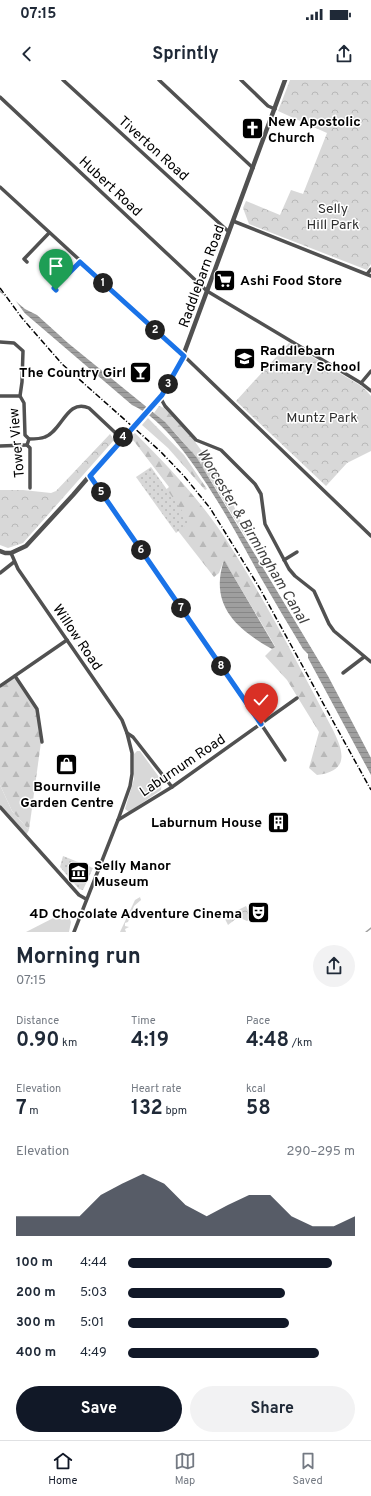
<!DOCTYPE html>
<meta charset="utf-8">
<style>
body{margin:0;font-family:Overpass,sans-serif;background:#f2f2f3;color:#1f2937;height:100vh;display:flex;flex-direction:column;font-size:15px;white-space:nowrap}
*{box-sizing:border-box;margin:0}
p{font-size:13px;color:#747a83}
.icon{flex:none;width:22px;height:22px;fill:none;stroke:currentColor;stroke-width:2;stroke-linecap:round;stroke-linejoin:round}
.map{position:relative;height:852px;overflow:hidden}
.details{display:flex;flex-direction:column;background:#fff;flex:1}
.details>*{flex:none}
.pin{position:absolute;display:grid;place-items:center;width:34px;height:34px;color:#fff;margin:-41px -17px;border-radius:50% 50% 50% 0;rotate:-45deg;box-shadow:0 0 4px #0007}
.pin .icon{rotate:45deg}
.km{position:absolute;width:20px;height:20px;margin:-10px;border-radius:50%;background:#222;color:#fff;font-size:11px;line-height:20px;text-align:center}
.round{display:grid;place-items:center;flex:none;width:42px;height:42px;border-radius:21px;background:#f2f2f3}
.headline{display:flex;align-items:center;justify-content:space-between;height:68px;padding:0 16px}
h1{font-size:22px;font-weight:700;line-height:30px}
.figures{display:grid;grid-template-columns:repeat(3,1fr);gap:6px;height:68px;padding:4px 16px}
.figures div{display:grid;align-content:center}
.figures b{font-size:20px;font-weight:700}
.figures small{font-size:11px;font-weight:400}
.figures p{font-size:11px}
.chart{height:112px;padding:8px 16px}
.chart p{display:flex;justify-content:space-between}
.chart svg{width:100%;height:72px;margin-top:4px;fill:#111827;opacity:.7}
.primary-button{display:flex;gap:8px;margin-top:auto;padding:8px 16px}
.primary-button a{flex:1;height:46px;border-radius:24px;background:#111827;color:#fff;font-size:16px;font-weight:700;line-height:46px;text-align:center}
.primary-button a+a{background:#f2f2f3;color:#1f2937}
ul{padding:0 16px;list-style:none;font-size:13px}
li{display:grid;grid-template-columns:64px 48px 1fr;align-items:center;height:30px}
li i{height:10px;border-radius:5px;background:#111827}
.status{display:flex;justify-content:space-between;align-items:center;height:28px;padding:0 20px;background:#fff;direction:ltr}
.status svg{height:11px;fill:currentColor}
header{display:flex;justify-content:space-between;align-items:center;height:52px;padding:0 16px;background:#fff;font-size:18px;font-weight:700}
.tabs{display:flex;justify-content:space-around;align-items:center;height:56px;border-top:1px solid #e0e1e3;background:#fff;font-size:11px;color:#747a83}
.tabs a{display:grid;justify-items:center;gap:2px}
.tabs .on{color:#111827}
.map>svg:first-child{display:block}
</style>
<div class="status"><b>07:15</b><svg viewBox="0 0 49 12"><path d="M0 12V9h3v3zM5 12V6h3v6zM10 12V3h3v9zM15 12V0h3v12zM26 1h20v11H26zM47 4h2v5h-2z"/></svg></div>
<header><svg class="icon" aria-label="back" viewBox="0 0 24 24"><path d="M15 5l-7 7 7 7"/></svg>Sprintly<svg class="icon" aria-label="share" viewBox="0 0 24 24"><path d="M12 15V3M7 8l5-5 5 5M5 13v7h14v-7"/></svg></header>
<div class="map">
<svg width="371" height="852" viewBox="0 0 371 852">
<defs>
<pattern id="forest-firs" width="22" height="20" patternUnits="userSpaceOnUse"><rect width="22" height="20" fill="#d8d8d8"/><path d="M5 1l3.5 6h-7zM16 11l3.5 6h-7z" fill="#b8b8b8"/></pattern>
<pattern id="park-crowns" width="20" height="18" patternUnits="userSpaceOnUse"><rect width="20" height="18" fill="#d8d8d8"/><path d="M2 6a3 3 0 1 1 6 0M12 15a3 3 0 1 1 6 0" fill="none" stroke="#b8b8b8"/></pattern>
<pattern id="garden-dots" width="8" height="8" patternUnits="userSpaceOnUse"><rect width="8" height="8" fill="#d8d8d8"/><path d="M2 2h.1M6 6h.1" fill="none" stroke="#b8b8b8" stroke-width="1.8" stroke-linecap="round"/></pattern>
<pattern id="water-rules" width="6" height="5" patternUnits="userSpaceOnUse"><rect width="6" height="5" fill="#9f9f9f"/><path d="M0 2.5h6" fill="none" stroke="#878787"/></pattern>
</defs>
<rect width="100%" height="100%" fill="#fff"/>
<g fill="#d8d8d8">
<polygon points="137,671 140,671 162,701 161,710 129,732 125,729 134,699 134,674"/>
<polygon points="0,705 12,731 29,750 25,757 0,727"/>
<polygon points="157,807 140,817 141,820 134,826 128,842 125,843 125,846 129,847 125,849 126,852 120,852 135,820"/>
<polygon points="67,831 71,842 69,852 26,852"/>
</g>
<g fill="url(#forest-firs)">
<path d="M159,326L164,328L193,359L222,399L243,447L247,459C218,413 196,368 154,333Z"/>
<polygon points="148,338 184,375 207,409 205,410 168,368 142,345"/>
<path d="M135,353C169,387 203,423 229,464C267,523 299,586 332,648C343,670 351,691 317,695L309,688L319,652L287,600L265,576L275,566L224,480L219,493L214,497L154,420L169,407L130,356Z"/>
<polygon points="14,598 36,629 41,662 29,750 12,731 0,705 0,608"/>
</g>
<g fill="url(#park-crowns)">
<polygon points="290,0 371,0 371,184 367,190 249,144 243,128 246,121 280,135 291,110 303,114 327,53 278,31"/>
<polygon points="289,263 363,307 371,316 371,371 347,383 326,406 236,321"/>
<polygon points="110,354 114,360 23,463 8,468 0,465 0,410 23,410 51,413 56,411"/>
<polygon points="246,826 252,838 247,841 238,837 228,845 224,837"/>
</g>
<g fill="url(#garden-dots)">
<polygon points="151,387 190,442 176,453 136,397"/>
<polygon points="63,776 93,788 83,810 79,809 60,787"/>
</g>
<g fill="url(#water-rules)">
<path d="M0,208L25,229L37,235L68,263L165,342L197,378L328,596L371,678V695L308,578V574L303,569C289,546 275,522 261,498C235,451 181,346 132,325L0,212Z"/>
<path d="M224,480L275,567L272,569C236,549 209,525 224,480Z"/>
</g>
<polygon fill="#fff" points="0,206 13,217 26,235 9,222 0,210"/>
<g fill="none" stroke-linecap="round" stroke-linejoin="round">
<polyline stroke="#9f9f9f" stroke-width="1.5" points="366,852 371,848"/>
<g stroke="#515151" stroke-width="3.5">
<polyline points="63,0 229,152"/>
<polyline points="159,0 253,88"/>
<polyline points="241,0 268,26 275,29"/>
<polyline points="0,17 207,211 361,303 371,311"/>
<polyline points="0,107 181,273 371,456"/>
<polyline points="233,141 371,196"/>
<polyline points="27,182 24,179 49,153"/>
<polyline points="367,194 371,189"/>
<polyline points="56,210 54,208 80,182"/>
<polyline points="0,262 14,263 23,271 22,302 20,316 24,323 25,355 29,359 27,365 30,368 30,408"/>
<polyline points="361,303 371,291"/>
<polyline points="0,316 20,316"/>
<polyline points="160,317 165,326 196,360 221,370 255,404 261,414 265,444 289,489 295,496 314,511 329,544 334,551 371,582"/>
<path d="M29,359C34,359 40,359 45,357C62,351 67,318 89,328L122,359"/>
<polyline points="0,366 27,365"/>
<polyline points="90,396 261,644"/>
<polyline points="11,473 18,489 122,640 127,653 132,673 132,694 130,706 118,740 74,852"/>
<polyline points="284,480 297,472"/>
<polyline points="0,493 14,482"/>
<polyline points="343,593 364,577"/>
<polyline points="15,596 37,629 42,662"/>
<polyline points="0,606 67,560"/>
<polyline points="261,644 285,680"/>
<polyline points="127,653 133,657 172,707"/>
<polyline points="0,727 79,815 86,819"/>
<polyline points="118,740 172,707 297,618"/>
</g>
<g stroke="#515151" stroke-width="4.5">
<polyline points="154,325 162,315 183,276 285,0"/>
<polyline points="0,471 5,473 11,473 26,466 73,415 130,349"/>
</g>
<polyline stroke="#000" stroke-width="1.5" stroke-dasharray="6 2 1 2" stroke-linecap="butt" points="0,208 22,238 62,284 160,371 184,396 210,428 259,507 371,710"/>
<polyline stroke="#515151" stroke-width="4.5" points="130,349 154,325"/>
</g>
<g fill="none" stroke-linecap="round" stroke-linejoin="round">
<defs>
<polyline id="route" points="56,210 54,208 80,182 184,276 162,315 90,396 261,644"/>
</defs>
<use href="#route" stroke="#fff" stroke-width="8"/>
<use href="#route" stroke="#1a73e8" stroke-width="5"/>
</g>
<defs>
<symbol id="church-square" viewBox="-11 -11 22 22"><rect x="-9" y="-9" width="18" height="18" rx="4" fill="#000" stroke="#fff"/><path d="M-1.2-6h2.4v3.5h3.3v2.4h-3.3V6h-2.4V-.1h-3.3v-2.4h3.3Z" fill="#fff"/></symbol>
<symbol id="supermarket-square" viewBox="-11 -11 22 22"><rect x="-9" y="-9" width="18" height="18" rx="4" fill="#000" stroke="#fff"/><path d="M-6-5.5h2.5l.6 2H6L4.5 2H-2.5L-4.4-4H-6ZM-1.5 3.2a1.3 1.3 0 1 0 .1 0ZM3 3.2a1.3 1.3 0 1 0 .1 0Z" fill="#fff"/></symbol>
<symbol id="school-square" viewBox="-11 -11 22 22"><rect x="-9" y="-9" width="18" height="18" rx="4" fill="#000" stroke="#fff"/><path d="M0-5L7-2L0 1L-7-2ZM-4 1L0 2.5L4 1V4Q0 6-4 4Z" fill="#fff"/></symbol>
<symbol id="bar-square" viewBox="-11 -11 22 22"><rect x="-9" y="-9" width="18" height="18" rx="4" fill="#000" stroke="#fff"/><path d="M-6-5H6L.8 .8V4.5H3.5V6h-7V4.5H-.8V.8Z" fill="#fff"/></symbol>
<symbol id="shop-square" viewBox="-11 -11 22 22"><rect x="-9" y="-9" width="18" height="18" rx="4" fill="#000" stroke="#fff"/><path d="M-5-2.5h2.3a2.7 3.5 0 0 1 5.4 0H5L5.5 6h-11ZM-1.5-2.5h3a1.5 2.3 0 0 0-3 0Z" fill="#fff"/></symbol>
<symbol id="building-square" viewBox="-11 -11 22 22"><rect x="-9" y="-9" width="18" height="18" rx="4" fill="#000" stroke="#fff"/><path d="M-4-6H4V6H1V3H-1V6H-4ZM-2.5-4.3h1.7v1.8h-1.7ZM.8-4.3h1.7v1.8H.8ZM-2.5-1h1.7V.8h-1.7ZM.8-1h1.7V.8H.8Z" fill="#fff"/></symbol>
<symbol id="museum-square" viewBox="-11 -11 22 22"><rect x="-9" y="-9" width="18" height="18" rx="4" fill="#000" stroke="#fff"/><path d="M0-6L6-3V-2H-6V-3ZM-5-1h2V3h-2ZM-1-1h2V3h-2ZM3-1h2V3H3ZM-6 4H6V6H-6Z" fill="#fff"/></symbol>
<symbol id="theatre-square" viewBox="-11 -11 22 22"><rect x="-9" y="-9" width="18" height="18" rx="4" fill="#000" stroke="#fff"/><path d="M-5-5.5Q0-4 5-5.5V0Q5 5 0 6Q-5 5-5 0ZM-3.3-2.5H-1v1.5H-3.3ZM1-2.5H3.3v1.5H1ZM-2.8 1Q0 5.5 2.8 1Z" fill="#fff"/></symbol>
</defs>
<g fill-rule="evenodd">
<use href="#church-square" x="240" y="36" width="25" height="25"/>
<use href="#supermarket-square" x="212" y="188" width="25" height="25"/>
<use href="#school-square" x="232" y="266" width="25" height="25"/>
<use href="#bar-square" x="128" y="280" width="25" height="25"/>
<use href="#shop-square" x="54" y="672" width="25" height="25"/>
<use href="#building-square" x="266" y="730" width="25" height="25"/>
<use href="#museum-square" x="66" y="780" width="25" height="25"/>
<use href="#theatre-square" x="246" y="820" width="25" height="25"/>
</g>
<g text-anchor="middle" stroke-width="3" stroke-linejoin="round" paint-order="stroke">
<g font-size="14" font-weight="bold" fill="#000" stroke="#fff" text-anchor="start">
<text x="268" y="46">New Apostolic<tspan x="268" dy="16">Church</tspan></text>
<text x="240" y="205">Ashi Food Store</text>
<text x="260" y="275">Raddlebarn<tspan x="260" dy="16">Primary School</tspan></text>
<text x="126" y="297" text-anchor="end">The Country Girl</text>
<text x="67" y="711" text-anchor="middle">Bournville<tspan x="67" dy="16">Garden Centre</tspan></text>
<text x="262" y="747" text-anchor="end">Laburnum House</text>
<text x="94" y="790">Selly Manor<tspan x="94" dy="16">Museum</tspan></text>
<text x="242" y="838" text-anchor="end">4D Chocolate Adventure Cinema</text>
</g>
<g font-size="14" fill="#000" stroke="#fff">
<text transform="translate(154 68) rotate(42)" y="5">Tiverton Road</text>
<text transform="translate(111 106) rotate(43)" y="5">Hubert Road</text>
<text transform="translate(201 196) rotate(-70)" y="5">Raddlebarn Road</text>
<text transform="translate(16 363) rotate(-95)" y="5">Tower View</text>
<text transform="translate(78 557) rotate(56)" y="5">Willow Road</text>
<text transform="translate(182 685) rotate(-34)" y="5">Laburnum Road</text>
</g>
<g font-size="14" fill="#2f2f2f" stroke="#fff">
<text x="333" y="133">Selly<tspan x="333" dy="16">Hill Park</tspan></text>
<text x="322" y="342">Muntz Park</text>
</g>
<g font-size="15" font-style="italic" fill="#404040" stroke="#fff">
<text transform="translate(253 456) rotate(59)" y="5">Worcester &amp; Birmingham Canal</text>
</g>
</g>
</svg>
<div class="pin" style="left:56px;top:210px;background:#1e9e55"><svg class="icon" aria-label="arrive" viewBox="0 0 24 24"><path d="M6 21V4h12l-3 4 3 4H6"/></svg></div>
<div class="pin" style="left:261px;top:644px;background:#d93025"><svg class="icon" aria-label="check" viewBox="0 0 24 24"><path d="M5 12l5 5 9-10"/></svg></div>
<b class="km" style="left:103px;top:203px">1</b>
<b class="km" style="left:155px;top:250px">2</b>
<b class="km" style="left:168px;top:304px">3</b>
<b class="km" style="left:123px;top:357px">4</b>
<b class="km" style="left:101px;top:412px">5</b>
<b class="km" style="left:141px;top:470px">6</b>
<b class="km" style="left:181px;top:528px">7</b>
<b class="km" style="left:221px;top:586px">8</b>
</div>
<section class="details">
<div class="headline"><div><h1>Morning run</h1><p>07:15</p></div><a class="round"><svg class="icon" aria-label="share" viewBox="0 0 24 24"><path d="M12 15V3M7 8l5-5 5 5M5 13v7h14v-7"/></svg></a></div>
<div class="figures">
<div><p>Distance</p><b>0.90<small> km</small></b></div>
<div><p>Time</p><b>4:19</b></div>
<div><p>Pace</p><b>4:48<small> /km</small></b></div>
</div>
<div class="figures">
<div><p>Elevation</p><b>7<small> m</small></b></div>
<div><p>Heart rate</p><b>132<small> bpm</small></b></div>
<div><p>kcal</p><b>58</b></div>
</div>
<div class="chart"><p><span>Elevation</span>290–295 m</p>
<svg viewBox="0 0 160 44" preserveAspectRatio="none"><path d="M0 44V32L10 32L20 32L30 32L40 19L50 12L60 6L70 12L80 25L90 32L100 25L110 19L120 19L130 32L140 38L150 38L160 32V44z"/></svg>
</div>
<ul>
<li><b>100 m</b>4:44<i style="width:90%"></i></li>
<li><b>200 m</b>5:03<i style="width:69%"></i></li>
<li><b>300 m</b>5:01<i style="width:71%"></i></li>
<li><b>400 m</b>4:49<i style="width:84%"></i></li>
</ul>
<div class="primary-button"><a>Save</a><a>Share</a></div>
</section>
<nav class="tabs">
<a class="on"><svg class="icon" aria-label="home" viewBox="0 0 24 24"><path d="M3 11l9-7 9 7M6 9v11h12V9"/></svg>Home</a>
<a><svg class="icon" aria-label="map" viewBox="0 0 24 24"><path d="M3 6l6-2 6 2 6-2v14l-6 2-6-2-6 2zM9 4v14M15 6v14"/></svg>Map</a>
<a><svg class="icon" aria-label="saved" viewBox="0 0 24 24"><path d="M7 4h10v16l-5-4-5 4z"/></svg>Saved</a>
</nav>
